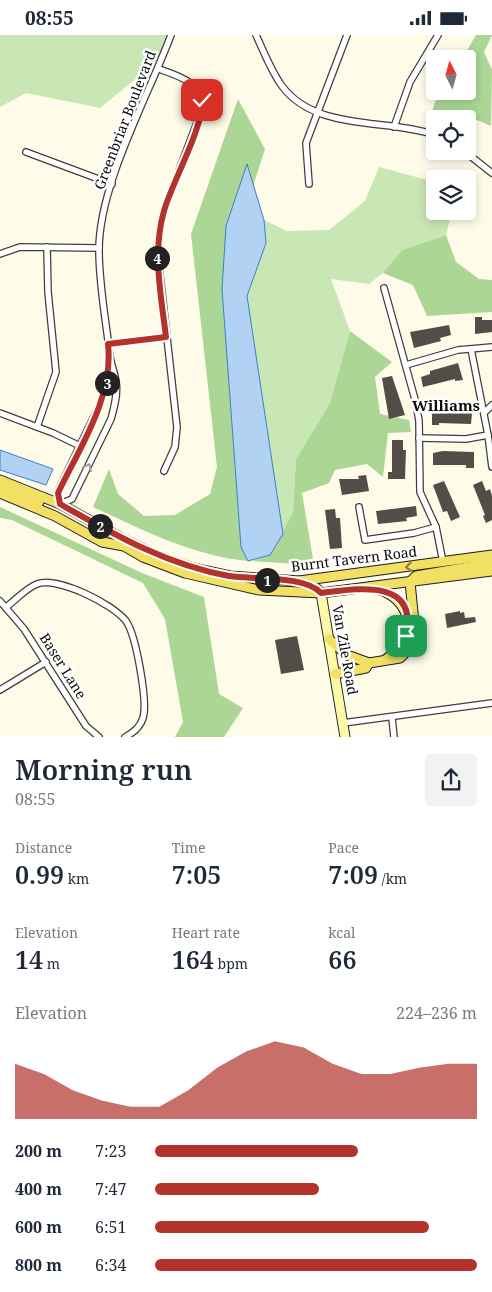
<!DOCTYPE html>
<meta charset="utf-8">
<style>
body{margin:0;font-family:"Noto Serif",serif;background:#f2f2f3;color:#1f2937;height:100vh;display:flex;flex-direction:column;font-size:19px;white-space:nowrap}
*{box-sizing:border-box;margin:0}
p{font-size:16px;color:#747a83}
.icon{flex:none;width:28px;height:28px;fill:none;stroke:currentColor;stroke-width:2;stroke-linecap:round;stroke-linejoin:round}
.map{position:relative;height:702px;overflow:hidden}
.details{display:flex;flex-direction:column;background:#fff;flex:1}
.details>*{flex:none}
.needle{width:32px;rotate:354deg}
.buttons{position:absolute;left:426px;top:15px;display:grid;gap:10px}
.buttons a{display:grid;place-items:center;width:50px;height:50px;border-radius:5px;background:#fff;box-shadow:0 2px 8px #0003;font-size:25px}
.pin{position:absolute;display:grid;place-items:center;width:42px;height:42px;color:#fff;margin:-21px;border-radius:10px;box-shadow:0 2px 8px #0006}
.km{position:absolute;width:25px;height:25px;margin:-12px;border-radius:50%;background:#222;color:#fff;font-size:14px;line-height:25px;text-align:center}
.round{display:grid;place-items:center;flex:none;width:52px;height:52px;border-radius:5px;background:#f2f2f3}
.overview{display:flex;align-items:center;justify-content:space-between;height:85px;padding:0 15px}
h1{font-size:28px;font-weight:600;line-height:38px}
.metrics{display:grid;grid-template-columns:repeat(3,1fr);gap:8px;height:85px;padding:5px 15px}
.metrics div{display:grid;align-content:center}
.metrics b{font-size:25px;font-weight:600}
.metrics small{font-size:14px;font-weight:400}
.metrics p{font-size:14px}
.chart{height:140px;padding:10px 15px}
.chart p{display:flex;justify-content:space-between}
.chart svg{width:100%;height:90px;margin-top:5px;fill:#b3332a;opacity:.7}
ul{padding:0 15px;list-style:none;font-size:16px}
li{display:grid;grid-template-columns:80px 60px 1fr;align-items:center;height:38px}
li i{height:12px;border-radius:6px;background:#b3332a}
.status{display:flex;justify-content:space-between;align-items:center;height:35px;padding:0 25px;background:#fff;direction:ltr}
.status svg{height:14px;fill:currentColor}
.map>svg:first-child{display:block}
</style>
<div class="status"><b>08:55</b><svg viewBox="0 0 49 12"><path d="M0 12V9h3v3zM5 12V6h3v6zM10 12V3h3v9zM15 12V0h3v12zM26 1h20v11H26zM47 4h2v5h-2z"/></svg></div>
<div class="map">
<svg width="492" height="702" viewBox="0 0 492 702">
<rect width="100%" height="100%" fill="#fefce9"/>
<g fill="#c9e6b5">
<polygon points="0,0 173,0 154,48 138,42 100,73 26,58 0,72"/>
<polygon points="379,132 435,147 435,176 452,176 446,200 402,215 383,238 369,249 331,244 350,296 330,368 296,424 293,478 283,499 247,261 266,208 264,185 287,196 329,195 365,166"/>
</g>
<g fill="#abd696">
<polygon points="476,0 492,0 484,17 492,35 491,91 465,80 462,84 435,84 435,88 429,86 435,67 442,56 468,56 468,24 462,24"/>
<path d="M238,64L265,114L253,151L247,130L222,254L241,512L248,526C193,521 143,495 93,472L109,434L118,459L144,481L175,480L210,459L217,432L191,199Z"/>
<polygon points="446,200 456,227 479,244 492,245 492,277 427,281 413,250 383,238 402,215"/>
<polygon points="350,296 392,327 375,342 380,379 409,385 411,397 388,398 383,442 367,429 335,435 329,448 302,458 314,530 252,526 270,520 293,478 296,424 330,368"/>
<polygon points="0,472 142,538 204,562 219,659 243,673 224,702 175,702 183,687 165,584 143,548 12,485 0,483"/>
</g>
<g fill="#b1d2f3" stroke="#3b7fc6">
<polygon points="247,129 264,185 266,208 247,261 283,499 270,520 248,526 241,512 222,254 226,191"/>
<polygon points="0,415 53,434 46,450 0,435"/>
</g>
<g fill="#534d48">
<polygon points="475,282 482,282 482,285 492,285 492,297 475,299"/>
<polygon points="449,290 451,300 440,303 441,306 414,313 410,297"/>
<polygon points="458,328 463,345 455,346 455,344 423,352 421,342 430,339 430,336"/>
<polygon points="392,341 405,380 389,384 382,343"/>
<polygon points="432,374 462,374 462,378 472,378 471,389 439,388 439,390 432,390"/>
<polygon points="392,405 403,405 403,415 406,415 405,444 388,444 388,437 392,437"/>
<polygon points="443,416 474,417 474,433 466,433 466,430 433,430 433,418"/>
<polygon points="366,440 369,456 342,460 339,444 359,444 358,441"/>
<polygon points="444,446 460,482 451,486 447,476 443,477 433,450"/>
<polygon points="482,446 486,456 490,454 492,461 492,485 486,488 483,481 485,480 473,450"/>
<polygon points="416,471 417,481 406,483 407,486 378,489 376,476"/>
<polygon points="335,474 336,483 340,483 342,513 330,514 325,475"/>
<polygon points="460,576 460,578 464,577 465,583 475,582 476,587 447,593 445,579"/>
<polygon points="297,601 304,635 281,639 275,605"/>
</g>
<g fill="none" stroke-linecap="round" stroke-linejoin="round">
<defs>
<g id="street">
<path d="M256,0C264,17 271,36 282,51C316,97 387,83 435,100"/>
<path d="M159,34C179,41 201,47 203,72L164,175L157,213L177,392L175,412L164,436"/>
<polyline points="394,92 410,47 438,0"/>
<polyline points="464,116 492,138"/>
<polyline points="26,117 112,149"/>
<polyline points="309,149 306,108 347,0"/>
<polyline points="0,219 20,212 99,213"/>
<polyline points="384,253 416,368 419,386 420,457 436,492 443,527"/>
<polyline points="108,309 166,302"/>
<polyline points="471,314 488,400 492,432"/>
<path d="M111,329L101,367L57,458L60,469L72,464L111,384C114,373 118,359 116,347C115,338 111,330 110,321C106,286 99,250 99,215C99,149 148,62 171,0"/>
<polyline points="406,330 458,315 492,312"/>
<polyline points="0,378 53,398 80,411"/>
<polyline points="484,378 492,370"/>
<polyline points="37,392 56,337 48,257 47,212"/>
<polyline points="419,403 466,404 488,400"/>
<polyline points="359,472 365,505 414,498 436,492"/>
<polyline points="0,566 24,594 86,691 99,702"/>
<path d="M6,572C16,565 26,553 37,549C57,541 113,569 126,586C136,600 148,667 143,683C140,693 133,698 125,702"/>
<polyline points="0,655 46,627"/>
<polyline points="392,683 394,702"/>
<polyline points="343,688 492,668"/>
</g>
<polyline id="secondary" points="299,546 316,553 321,558 345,702"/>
<g id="primary">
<polyline points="0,445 60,469 125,505 160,522 193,533 230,541 299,546 492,520"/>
<polyline points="0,451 39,467"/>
<polyline points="0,458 55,481 102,507 124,511 143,522 185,538 259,555 321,558 492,536"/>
<path d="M376,554C402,559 419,589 400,612C396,617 390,621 385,625"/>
<polyline points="329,604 347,620 369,628"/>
<polyline points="335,639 366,633 369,628 400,623 405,618 412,608 415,597 410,547 416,541 492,528"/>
</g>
</defs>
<use href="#street" stroke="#3e3e3e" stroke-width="8"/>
<use href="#secondary" stroke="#2d2d2d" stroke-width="11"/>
<use href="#primary" stroke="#1c1c1c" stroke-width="11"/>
<use href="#street" stroke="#fff" stroke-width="5.5"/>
<use href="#secondary" stroke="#fbfba7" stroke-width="9"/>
<use href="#primary" stroke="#f2e065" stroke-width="9"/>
</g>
<defs><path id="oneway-chevron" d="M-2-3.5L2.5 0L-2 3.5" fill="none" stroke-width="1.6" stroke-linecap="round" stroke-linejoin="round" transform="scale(1.25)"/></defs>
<use stroke="#9d9d9d" href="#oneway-chevron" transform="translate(88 432) rotate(-64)"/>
<use stroke="#8a803c" href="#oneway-chevron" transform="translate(409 532) rotate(172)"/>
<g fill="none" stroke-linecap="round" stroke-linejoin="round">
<defs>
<path id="route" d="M202,65C204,92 172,147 164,176C152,218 161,260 166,302L108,309C114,362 80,412 58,458L60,469C115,500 167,530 229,541C254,545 305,540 321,558C356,554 419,542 406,601"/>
</defs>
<use href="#route" stroke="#fff" stroke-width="10"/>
<use href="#route" stroke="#b3332a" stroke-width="6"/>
</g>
<g text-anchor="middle" stroke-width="5" stroke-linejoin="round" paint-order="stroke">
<g font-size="14" fill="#0b0b0b" stroke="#fff">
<text transform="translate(125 85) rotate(-69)" y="5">Greenbriar Boulevard</text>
<text transform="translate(354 524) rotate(-7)" y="5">Burnt Tavern Road</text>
<text transform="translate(345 615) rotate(80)" y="5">Van Zile Road</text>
<text transform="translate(63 631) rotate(58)" y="5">Baser Lane</text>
</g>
<g font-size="15" font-weight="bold" fill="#0b0b0b" stroke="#fff">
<text x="446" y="376">Williams</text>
</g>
</g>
</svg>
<div class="buttons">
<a><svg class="needle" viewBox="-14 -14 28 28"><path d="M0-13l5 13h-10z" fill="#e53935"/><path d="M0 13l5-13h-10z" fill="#747a83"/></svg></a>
<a><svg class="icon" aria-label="locate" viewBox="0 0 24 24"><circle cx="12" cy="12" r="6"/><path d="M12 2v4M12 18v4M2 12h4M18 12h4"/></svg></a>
<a><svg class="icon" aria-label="layers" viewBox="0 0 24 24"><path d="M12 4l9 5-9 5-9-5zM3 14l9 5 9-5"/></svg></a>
</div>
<div class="pin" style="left:406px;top:601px;background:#1e9e55"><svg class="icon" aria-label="arrive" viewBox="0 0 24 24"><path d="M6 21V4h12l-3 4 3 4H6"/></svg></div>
<div class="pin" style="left:202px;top:65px;background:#d93025"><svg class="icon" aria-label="check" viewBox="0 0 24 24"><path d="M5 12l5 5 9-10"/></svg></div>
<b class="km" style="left:267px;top:545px">1</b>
<b class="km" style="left:100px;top:491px">2</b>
<b class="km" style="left:107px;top:348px">3</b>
<b class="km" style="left:157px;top:223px">4</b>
</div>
<section class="details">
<div class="overview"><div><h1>Morning run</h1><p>08:55</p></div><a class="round"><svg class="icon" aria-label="share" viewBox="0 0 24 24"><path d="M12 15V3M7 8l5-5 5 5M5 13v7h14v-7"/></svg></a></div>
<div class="metrics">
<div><p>Distance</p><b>0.99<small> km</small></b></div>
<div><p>Time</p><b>7:05</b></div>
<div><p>Pace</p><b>7:09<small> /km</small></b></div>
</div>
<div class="metrics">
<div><p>Elevation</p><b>14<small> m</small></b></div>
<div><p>Heart rate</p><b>164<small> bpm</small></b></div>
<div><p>kcal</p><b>66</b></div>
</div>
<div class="chart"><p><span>Elevation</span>224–236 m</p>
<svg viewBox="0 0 160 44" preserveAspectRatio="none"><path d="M0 44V17L10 22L20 30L30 35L40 38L50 38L60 30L70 19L80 11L90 6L100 9L110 17L120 22L130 22L140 19L150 17L160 17V44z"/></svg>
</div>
<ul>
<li><b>200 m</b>7:23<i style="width:63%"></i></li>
<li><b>400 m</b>7:47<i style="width:51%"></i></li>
<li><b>600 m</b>6:51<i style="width:85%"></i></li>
<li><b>800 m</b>6:34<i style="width:100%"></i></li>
</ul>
</section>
